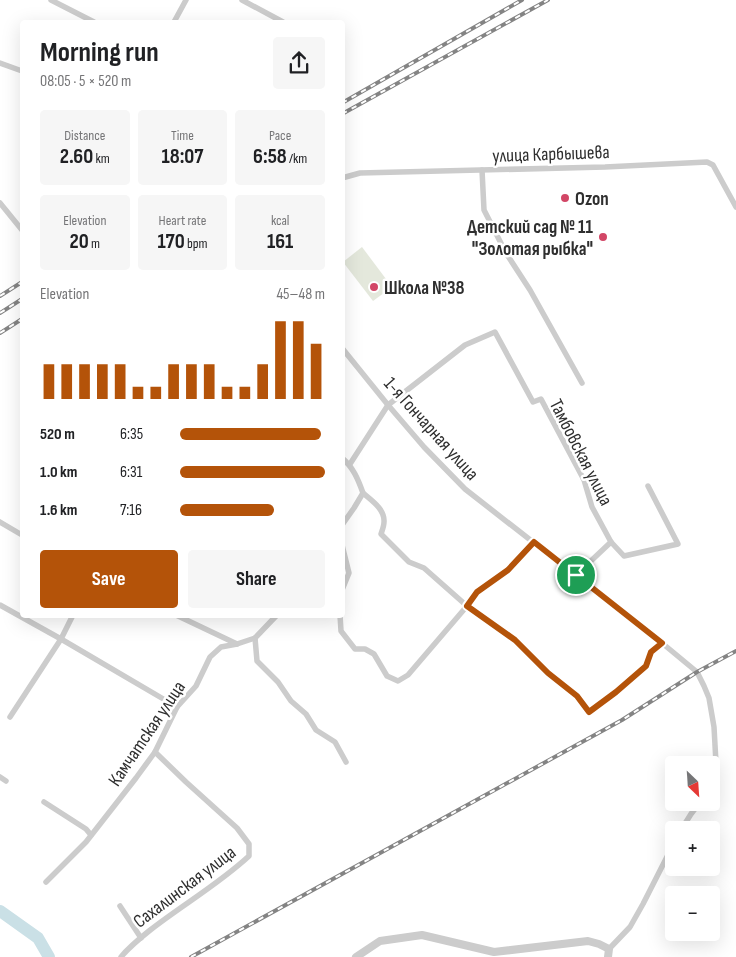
<!DOCTYPE html>
<meta charset="utf-8">
<style>
body{margin:0;font-family:"Sofia Sans Condensed",sans-serif;background:#f6f6f6;color:#202124;height:100vh;display:flex;flex-direction:column;font-size:19px;white-space:nowrap}
*{box-sizing:border-box;margin:0}
p{font-size:16px;color:#757577}
.icon{flex:none;width:28px;height:28px;fill:none;stroke:currentColor;stroke-width:2;stroke-linecap:round;stroke-linejoin:round}
.map{position:relative;flex:1;overflow:hidden}
.side{position:absolute;left:20px;top:20px;width:325px;height:598px;display:flex;flex-direction:column;background:#fff;border-radius:5px;box-shadow:0 5px 20px #0002}
.side>*{flex:none}
.needle{width:32px;rotate:155deg}
.fabs{position:absolute;left:665px;top:756px;display:grid;gap:10px}
.fabs a{display:grid;place-items:center;width:55px;height:55px;border-radius:5px;background:#fff;box-shadow:0 5px 20px #0002;font-size:25px}
.pin{position:absolute;display:grid;place-items:center;width:42px;height:42px;color:#fff;margin:-21px;border:2px solid #fff;border-radius:50%;box-shadow:0 1px 5px #0007}
.round{display:grid;place-items:center;flex:none;width:52px;height:52px;border-radius:5px;background:#f6f6f6}
.summary{display:flex;align-items:center;justify-content:space-between;height:85px;padding:0 20px}
h1{font-size:28px;font-weight:700;line-height:38px}
.figures{display:grid;grid-template-columns:repeat(3,1fr);gap:8px;height:85px;padding:5px 20px}
.figures div{display:grid;align-content:center;border-radius:5px;background:#f6f6f6;text-align:center}
.figures b{font-size:21px;font-weight:700}
.figures small{font-size:14px;font-weight:400}
.figures p{font-size:14px}
.chart{height:140px;padding:10px 20px}
.chart p{display:flex;justify-content:space-between}
.chart svg{width:100%;height:90px;margin-top:5px;stroke:#b45309;stroke-width:6}
.primary-button{display:flex;gap:10px;margin-top:auto;padding:10px 20px}
.primary-button a{flex:1;height:58px;border-radius:5px;background:#b45309;color:#fff;font-size:20px;font-weight:700;line-height:58px;text-align:center}
.primary-button a+a{background:#f6f6f6;color:#202124}
ul{padding:0 20px;list-style:none;font-size:16px}
li{display:grid;grid-template-columns:80px 60px 1fr;align-items:center;height:38px}
li i{height:12px;border-radius:6px;background:#b45309}
.map>svg:first-child{display:block}
</style>
<div class="map">
<svg width="736" height="957" viewBox="0 0 736 957">
<rect width="100%" height="100%" fill="#fff"/>
<polygon fill="#e4e8dc" points="362,247 392,287 373,301 343,262"/>
<g fill="none" stroke-linecap="round" stroke-linejoin="round">
<polyline stroke="#cae0e6" stroke-width="12" points="0,911 38,938 49,957"/>
<g stroke="#ccc" stroke-width="5.5">
<polyline points="51,0 94,22"/>
<polyline points="242,0 283,22"/>
<polyline points="174,22 186,0"/>
<polyline points="0,63 22,71"/>
<polyline points="482,170 484,210 506,253 530,290 582,383"/>
<polyline points="342,178 360,173 605,167 707,162 713,165 736,207"/>
<polyline points="0,203 22,230"/>
<polyline points="342,348 388,405 424,447 465,489 662,643 697,672 704,686 709,698 714,727 716,763 714,780 711,785"/>
<path d="M342,458C353,467 358,479 363,493L354,508L342,525"/>
<polyline points="350,464 388,405 465,345 495,332 533,402 541,399 584,480 592,507 611,542 624,556 678,544 648,486"/>
<path d="M363,493C371,500 385,509 384,522C384,526 382,531 381,534L409,562L424,568L467,606L515,640L548,673L577,696L589,712L616,693L646,666L651,652L662,643"/>
<polyline points="0,522 22,535"/>
<polyline points="342,545 349,573 342,590"/>
<polyline points="576,575 611,542"/>
<polyline points="0,605 61,639 177,707"/>
<polyline points="176,615 237,644"/>
<polyline points="340,615 341,631 355,649 365,649 374,654 387,676 398,681 408,675 467,606 477,592 508,570 534,542"/>
<polyline points="255,638 257,661 278,682 291,701 306,714 316,730 335,742 346,762"/>
<polyline points="10,717 61,639 73,615"/>
<polyline points="0,777 6,781"/>
<polyline points="44,802 86,829 91,835"/>
<polyline points="681,830 691,814 700,802"/>
<polyline points="46,882 86,842 136,778 155,752 177,707 196,686 210,657 221,647 237,644 255,638 277,615"/>
<polyline points="120,906 141,938"/>
<polyline points="609,949 630,927 643,904 674,843"/>
<path d="M121,957C129,947 139,939 149,931C182,905 219,884 249,856V844L237,828L186,782L155,752"/>
</g>
<polyline stroke="#ccc" stroke-width="8" points="356,957 380,941 422,935 494,952 588,941 599,944 609,949 608,957"/>
<defs>
<g id="rail">
<polyline points="342,103 522,0"/>
<polyline points="342,114 548,0"/>
<polyline points="0,296 22,282"/>
<polyline points="0,313 22,299"/>
<polyline points="0,333 22,319"/>
<polyline points="191,957 622,720 697,672 736,651"/>
</g>
</defs>
<use href="#rail" stroke="#848484" stroke-width="4"/>
<use href="#rail" stroke="#fff" stroke-width="2" stroke-dasharray="5.5" stroke-linecap="butt"/>
</g>
<g fill="none" stroke-linecap="round" stroke-linejoin="round">
<defs>
<polygon id="route" points="534,542 662,643 651,652 646,666 616,692 589,712 577,696 548,673 515,640 467,606 477,592 508,570"/>
</defs>
<use href="#route" stroke="#fff" stroke-width="10"/>
<use href="#route" stroke="#b45309" stroke-width="6"/>
</g>
<g fill="#d24666" stroke="#fff" stroke-width="2">
<circle cx="565" cy="198" r="5"/>
<circle cx="603" cy="237" r="5"/>
<circle cx="374" cy="287" r="5"/>
</g>
<g text-anchor="middle" stroke-width="5" stroke-linejoin="round" paint-order="stroke">
<g font-size="19" fill="#2f2f2f" stroke="#fff">
<text transform="translate(551 153) rotate(-2)" y="7">улица Карбышева</text>
<text transform="translate(432 428) rotate(48)" y="7">1-я Гончарная улица</text>
<text transform="translate(582 452) rotate(63)" y="7">Тамбовская улица</text>
<text transform="translate(146 733) rotate(-56)" y="7">Камчатская улица</text>
<text transform="translate(184 886) rotate(-37)" y="7">Сахалинская улица</text>
</g>
<g font-size="19" font-weight="bold" fill="#2f2f2f" stroke="#fff" text-anchor="start">
<text x="575" y="205">Ozon</text>
<text x="593" y="233" text-anchor="end">Детский сад № 11<tspan x="593" dy="22">"Золотая рыбка"</tspan></text>
<text x="384" y="294">Школа №38</text>
</g>
</g>
</svg>
<div class="fabs">
<a><svg class="needle" viewBox="-14 -14 28 28"><path d="M0-13l5 13h-10z" fill="#e53935"/><path d="M0 13l5-13h-10z" fill="#757577"/></svg></a>
<a>+</a>
<a>−</a>
</div>
<div class="pin" style="left:576px;top:575px;background:#1e9e55"><svg class="icon" aria-label="arrive" viewBox="0 0 24 24"><path d="M6 21V4h12l-3 4 3 4H6"/></svg></div>
<section class="side">
<div class="summary"><div><h1>Morning run</h1><p>08:05 · 5 × 520 m</p></div><a class="round"><svg class="icon" aria-label="share" viewBox="0 0 24 24"><path d="M12 15V3M7 8l5-5 5 5M5 13v7h14v-7"/></svg></a></div>
<div class="figures">
<div><p>Distance</p><b>2.60<small> km</small></b></div>
<div><p>Time</p><b>18:07</b></div>
<div><p>Pace</p><b>6:58<small> /km</small></b></div>
</div>
<div class="figures">
<div><p>Elevation</p><b>20<small> m</small></b></div>
<div><p>Heart rate</p><b>170<small> bpm</small></b></div>
<div><p>kcal</p><b>161</b></div>
</div>
<div class="chart"><p><span>Elevation</span>45–48 m</p>
<svg viewBox="0 0 160 44" preserveAspectRatio="none"><path d="M5 44V27M15 44V27M25 44V27M35 44V27M45 44V27M55 44V38M65 44V38M75 44V27M85 44V27M95 44V27M105 44V38M115 44V38M125 44V27M135 44V6M145 44V6M155 44V17"/></svg>
</div>
<ul>
<li><b>520 m</b>6:35<i style="width:97%"></i></li>
<li><b>1.0 km</b>6:31<i style="width:100%"></i></li>
<li><b>1.6 km</b>7:16<i style="width:65%"></i></li>
</ul>
<div class="primary-button"><a>Save</a><a>Share</a></div>
</section>
</div>
